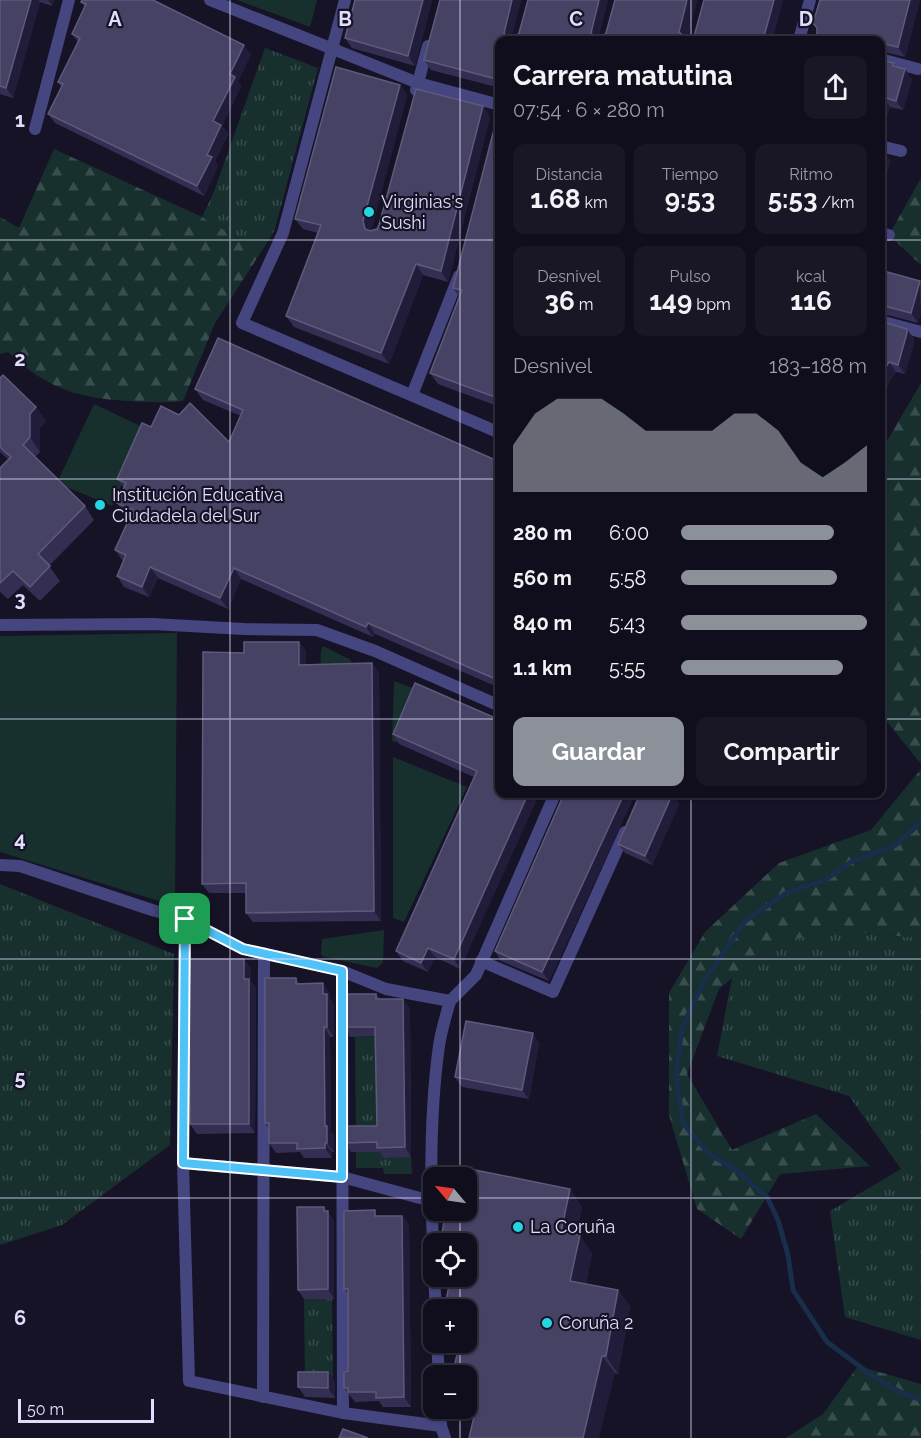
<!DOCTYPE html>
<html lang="es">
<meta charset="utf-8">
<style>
body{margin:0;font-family:Raleway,sans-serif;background:#191726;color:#f1f3f6;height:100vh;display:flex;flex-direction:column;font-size:22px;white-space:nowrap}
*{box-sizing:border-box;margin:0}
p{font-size:20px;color:#9c9ca4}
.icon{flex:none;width:33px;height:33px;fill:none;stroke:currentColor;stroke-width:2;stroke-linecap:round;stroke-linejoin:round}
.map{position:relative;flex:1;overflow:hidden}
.side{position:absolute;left:495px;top:36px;width:390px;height:762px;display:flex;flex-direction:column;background:#100e1d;border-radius:12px;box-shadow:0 2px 4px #0004,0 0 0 2px #302e3b}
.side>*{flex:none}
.needle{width:39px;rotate:299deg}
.controls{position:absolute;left:423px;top:1167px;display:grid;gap:12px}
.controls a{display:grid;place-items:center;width:54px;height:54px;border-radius:12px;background:#100e1d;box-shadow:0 2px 4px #0004,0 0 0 2px #302e3b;font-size:30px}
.scale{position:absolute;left:18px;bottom:15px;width:136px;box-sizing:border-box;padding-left:6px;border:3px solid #e0defb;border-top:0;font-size:16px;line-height:21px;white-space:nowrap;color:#e0defb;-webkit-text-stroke:4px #161327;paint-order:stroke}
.pin{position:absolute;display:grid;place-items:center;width:51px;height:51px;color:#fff;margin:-26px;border-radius:12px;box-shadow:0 3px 9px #0006}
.round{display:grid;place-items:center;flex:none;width:63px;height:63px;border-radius:12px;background:#191726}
.summary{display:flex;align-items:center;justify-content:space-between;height:102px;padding:0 18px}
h1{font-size:27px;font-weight:700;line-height:45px}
.metrics{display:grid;grid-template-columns:repeat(3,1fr);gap:9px;height:102px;padding:6px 18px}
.metrics div{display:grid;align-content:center;border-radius:12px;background:#191726;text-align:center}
.metrics b{font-size:26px;font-weight:700}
.metrics small{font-size:16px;font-weight:400}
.metrics p{font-size:16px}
.chart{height:168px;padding:12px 18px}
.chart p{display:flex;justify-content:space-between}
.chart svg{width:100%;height:108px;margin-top:6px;fill:#8c9099;opacity:.7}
.primary-button{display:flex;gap:12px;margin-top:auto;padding:12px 18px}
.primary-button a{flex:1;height:69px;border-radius:12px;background:#8c9099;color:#fff;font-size:24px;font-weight:700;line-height:69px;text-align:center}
.primary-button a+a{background:#191726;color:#f1f3f6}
ul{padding:0 18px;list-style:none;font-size:20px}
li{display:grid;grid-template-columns:96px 72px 1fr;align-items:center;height:45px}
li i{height:15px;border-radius:8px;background:#8c9099}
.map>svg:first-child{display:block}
</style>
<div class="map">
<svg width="921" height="1438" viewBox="0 0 921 1438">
<defs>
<pattern id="grass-tufts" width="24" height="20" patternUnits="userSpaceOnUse" patternTransform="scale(1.5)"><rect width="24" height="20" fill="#17302e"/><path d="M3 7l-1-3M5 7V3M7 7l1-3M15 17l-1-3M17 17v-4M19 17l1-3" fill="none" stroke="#384e4d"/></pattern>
<pattern id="forest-firs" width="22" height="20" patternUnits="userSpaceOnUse" patternTransform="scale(1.5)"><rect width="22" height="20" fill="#17302e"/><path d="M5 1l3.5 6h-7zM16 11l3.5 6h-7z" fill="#384e4d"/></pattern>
</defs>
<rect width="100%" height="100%" fill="#161327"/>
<g fill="url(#grass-tufts)">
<polygon points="265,48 318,68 274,232 252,247 202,217 213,194"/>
<polygon points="0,884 174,954 170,1145 62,1225 0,1245"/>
<polygon points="830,930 921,938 921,1340 845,1317 830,1211 901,1169 849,1096 717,1056 732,978 770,946"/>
<polygon points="383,1036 383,1075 411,1075 411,1091 383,1092 383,1135 356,1136 355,1037"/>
<polygon points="356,1152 384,1152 411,1157 412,1174 384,1174 383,1168 356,1168"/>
<polygon points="304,1299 332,1299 333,1381 305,1382"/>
</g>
<g fill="url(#forest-firs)">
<path d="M54,149L202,217L252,247L274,232L215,323L183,401C165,403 147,402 128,401C77,398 46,388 8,352L0,354V217L19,228Z"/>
<polygon points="921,178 921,265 889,235"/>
<polygon points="921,383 921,764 881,714 880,453"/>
<polygon points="921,769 921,938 830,930 770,946 719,989 687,1074 732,1150 816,1114 870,1166 780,1174 741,1239 697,1209 669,1115 669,993 705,932 779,863 871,830"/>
<polygon points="858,1366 921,1384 921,1438 786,1438 823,1414"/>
</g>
<g fill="#17302e">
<polygon points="237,0 317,0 310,27"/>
<polygon points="94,404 147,429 112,506 57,483"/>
<polygon points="177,633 175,906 0,852 0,636"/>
<polygon points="323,646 351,660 351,674 320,673 321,650"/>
<polygon points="394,681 418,690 396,743 392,741"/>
<polygon points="393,757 467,787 404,922 393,918"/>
<polygon points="384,930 383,962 377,968 324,957 321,954 322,939"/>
</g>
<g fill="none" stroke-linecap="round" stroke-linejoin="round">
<polyline stroke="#182e4b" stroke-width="5" points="921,822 896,845 851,862 825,880 786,893 745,921 704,981 682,1028 676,1075 683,1123 709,1154 735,1169 767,1197 778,1220 788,1255 793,1290 827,1342 874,1377 902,1393 921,1400"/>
<g stroke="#454580" stroke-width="12">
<polyline points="210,0 418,83 500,105"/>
<polyline points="345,0 283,233 242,323 500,433"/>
<polyline points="880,59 918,69"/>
<polyline points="416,90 428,46"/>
<polyline points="35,129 69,0"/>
<polyline points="880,146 901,151"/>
<polyline points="880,233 889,235"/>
<polyline points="880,321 921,332"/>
<polyline points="412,395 459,276"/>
<polyline points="0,625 153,624 244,629 317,630 375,651 500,706"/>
<polyline points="185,919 183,1163 189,1381 343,1413 441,1426"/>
<polyline points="481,961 553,992 625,832"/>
<polyline points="342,971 343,1413"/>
<polyline points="183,1163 342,1177 431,1201"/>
<path d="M434,1263C430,1191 429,1117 439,1046C441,1031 446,1016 450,1001"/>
<polyline points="434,1276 436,1310"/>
<polyline points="437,1342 439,1376"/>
<polyline points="263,1397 264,953"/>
<polyline points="440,1408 441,1426 445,1438"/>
</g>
<g stroke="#454580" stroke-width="12">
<polyline points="799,40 810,0"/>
<polyline points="0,865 20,866 152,910 185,919 243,949 342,971 386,989 450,1001 476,975 555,794"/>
</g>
</g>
<g fill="#342f52">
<polygon points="0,0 54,0 52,6 40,2 13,98 0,94"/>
<polygon points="355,0 432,0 415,66 352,48 345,38"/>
<polygon points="440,0 521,0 511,38 514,38 519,33 528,0 608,0 598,38 601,38 697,0 687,38 783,0 772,40 500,40 500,88 431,70 424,60"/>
<polygon points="820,0 920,0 905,57 880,51 880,40 815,37 817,33 817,29 813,23"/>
<polygon points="81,2 251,54 238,81 241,86 222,126 228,134 215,161 218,166 204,196 55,123 48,114 61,87 58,82 78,42 72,34 85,7"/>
<polygon points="880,60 894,63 896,67 912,79 903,110 890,107 880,138"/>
<polygon points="400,85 407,95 371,231 377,229 483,106 490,117 448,282 423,275 389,364 294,327 286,316 318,233 303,229 295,219"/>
<polygon points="500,111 500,407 438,384 430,373 459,297 453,288"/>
<polygon points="880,270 921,283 921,312 918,323 880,313"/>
<polygon points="880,321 914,339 914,343 905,374 896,372 889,382 883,403 880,402"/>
<polygon points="0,378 36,407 46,421 40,428 40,452 35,457 85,506 94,520 49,566 60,581 40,601 23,585 8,599 0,592 0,468 8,459 0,452"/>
<polygon points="195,389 500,462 500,688 375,634 373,637 241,579 228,609 158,578 149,597 124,587 117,576 123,561 115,550 130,516 124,514 117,503 124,488 117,479 151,427 229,442 241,416 203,400"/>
<polygon points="299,642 306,651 306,665 372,663 379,673 381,921 253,922 246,913 246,893 209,893 202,884 244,653"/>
<polygon points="500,720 500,794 539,794 460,969 435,957 428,972 403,961 396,951 474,777 399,744 393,734"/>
<polygon points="564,794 635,794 549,981 501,961 495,951"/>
<polygon points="672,795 679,804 652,865 625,853 618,844"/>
<polygon points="251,968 251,981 256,988 255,1133 197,1134 190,1124"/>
<polygon points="296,978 300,984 330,993 330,998 334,1004 334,1037 330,1037 331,1132 334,1136 334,1152 332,1152 332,1158 304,1158 300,1152 276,1153 269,1143 269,1129 265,1123"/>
<polygon points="376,994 380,999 403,999 410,1009 411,1157 384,1158 380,1152 351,1152 344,1143 377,1126 375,1036 350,1037 344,1027"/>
<polygon points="539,1043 529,1099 462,1087 455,1077"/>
<polygon points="570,1189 582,1207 576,1235 592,1253 586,1284 618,1290 630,1307 618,1374 615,1373 474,1417 460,1414 456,1408 466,1408 466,1376 460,1345 453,1342 466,1342 466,1244 449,1244 442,1233"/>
<polygon points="324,1207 334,1221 334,1299 304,1299 298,1290"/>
<polygon points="379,1216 402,1216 409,1225 411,1407 383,1407 379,1401 355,1402 344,1388 348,1371 348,1294 344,1289"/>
<polygon points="335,1381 335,1398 305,1397 298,1387"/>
</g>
<g fill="#201c39">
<polygon points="31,0 38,0 40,2 13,98 6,88"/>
<polygon points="48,0 54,0 52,6"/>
<polygon points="423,0 432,0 415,66 408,56"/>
<polygon points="512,0 521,0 511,40 504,33"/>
<polygon points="599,0 608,0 598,40 591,33"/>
<polygon points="687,0 697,0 686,40 679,32"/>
<polygon points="774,0 783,0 772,40 763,40"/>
<polygon points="910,0 920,0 905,57 898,47"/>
<polygon points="244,45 251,54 238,81 241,86 222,126 228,134 215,161 218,166 204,196 197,186 207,155 213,121 230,74"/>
<polygon points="905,69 912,79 903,110 896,101"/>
<polygon points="400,85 407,95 371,232 365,229 363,221"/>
<polygon points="883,97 890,107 881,138 880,106"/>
<polygon points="483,106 490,117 448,282 441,271"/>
<polygon points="885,152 891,161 880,200 880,166"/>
<polygon points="880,240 884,245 880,256"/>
<polygon points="416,264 423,275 389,364 381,353"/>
<polygon points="920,281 921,312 918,323 911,313"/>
<polygon points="907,329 914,339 914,343 905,374 898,365"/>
<polygon points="889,362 896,372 889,382 883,403 880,399 880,378 882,373"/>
<polygon points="36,407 46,421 40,428 40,452 30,437 30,414"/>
<polygon points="150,567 158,578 149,597 142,587"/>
<polygon points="234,568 241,579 228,609 220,598"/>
<polygon points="368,623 375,634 373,637 366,627"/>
<polygon points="299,642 306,651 306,675 299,665"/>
<polygon points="372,663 379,673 381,921 374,911"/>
<polygon points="528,794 539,794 460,969 454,959"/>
<polygon points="624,794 635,794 549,981 542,972"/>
<polygon points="672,795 679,804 652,865 645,856"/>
<polygon points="428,948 435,957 428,972 421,963"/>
<polygon points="244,959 251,968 251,981 256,988 255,1133 249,1124"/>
<polygon points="323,983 330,993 330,998 334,1004 334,1037 327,1027 323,994"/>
<polygon points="403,999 410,1009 411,1157 405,1147"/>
<polygon points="324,1027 330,1037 331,1132 334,1136 334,1152 327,1143 325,1126"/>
<polygon points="533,1033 539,1043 529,1099 522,1090"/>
<polygon points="325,1143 332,1152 332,1158 325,1148"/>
<polygon points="570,1189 582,1207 573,1249 561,1232"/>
<polygon points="324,1207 334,1221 334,1299 328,1289"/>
<polygon points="402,1216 409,1225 411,1407 404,1397"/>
<polygon points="580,1235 592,1253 583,1299 570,1281"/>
<polygon points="618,1290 630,1307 618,1374 606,1356"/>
<polygon points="602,1356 615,1373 599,1438 583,1438"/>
<polygon points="328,1372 335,1381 335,1398 328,1388"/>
</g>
<g fill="#464264" stroke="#5e5a7c" stroke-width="1.5">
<polygon points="0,0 31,0 6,88 0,86"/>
<polygon points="82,0 153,0 244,45 230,74 235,77 213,121 221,125 207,155 212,157 197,186 48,114 63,84 58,82 80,38 72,34 86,4 81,2"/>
<polygon points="355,0 423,0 408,56 345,38"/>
<polygon points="440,0 512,0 504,33 509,38 514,38 519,33 528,0 599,0 591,33 596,38 601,38 606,33 615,0 687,0 679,32 686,38 693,37 695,33 704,0 774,0 763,40 500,40 500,80 424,60"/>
<polygon points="820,0 910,0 898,47 880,43 880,40 808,40 809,39 815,37 817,33 817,28 813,23"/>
<polygon points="880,60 894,63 893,66 905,69 896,101 883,97 880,106"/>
<polygon points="336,67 400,85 363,221 365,229 370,231 377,229 379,225 416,89 483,106 441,271 416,264 381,353 286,316 321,225 295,219"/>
<polygon points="499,110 500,111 500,399 430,373 462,290 453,288"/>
<polygon points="880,150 885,152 880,166"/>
<polygon points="880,270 920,281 911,313 880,305"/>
<polygon points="880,321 907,329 907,333 898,365 889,362 882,373 880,378"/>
<polygon points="218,338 500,462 500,681 368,623 366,627 234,568 220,598 150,567 142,587 117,576 126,555 115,550 133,510 117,503 126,483 117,479 142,423 151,427 161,406 179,415 190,403 229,442 243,410 195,389"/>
<polygon points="3,375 36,407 30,414 30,437 23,445 85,506 38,554 50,566 30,587 13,571 0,583 0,468 11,457 0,447 0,378"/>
<polygon points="244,642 299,642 299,665 372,663 374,911 246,913 246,883 202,884 203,652 244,653"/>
<polygon points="415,683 500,720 500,794 528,794 454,959 428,948 421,963 396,951 477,771 393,734"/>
<polygon points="564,794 624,794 542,972 495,951"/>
<polygon points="640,794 669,794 672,795 645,856 618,844"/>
<polygon points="189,959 244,959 244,979 249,979 249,1124 190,1124"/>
<polygon points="265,978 296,978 296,984 323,983 323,994 327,994 327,1027 324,1027 325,1126 327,1126 327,1143 325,1143 325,1148 297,1149 297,1143 269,1143 269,1123 265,1123"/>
<polygon points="344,994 376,994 376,999 403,999 405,1147 377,1148 377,1142 344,1143 344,1126 377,1126 375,1027 344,1027"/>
<polygon points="466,1021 533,1033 522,1090 455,1077"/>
<polygon points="455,1166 570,1189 561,1232 580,1235 570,1281 618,1290 606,1356 602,1356 583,1438 469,1438 477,1404 466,1401 466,1376 452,1376 460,1342 466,1342 466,1310 444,1310 451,1276 466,1276 466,1244 457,1244 459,1236 442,1233 446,1210 466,1210 466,1178 453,1178"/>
<polygon points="297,1207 324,1207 324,1211 328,1211 328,1289 298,1290"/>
<polygon points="375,1210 375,1216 402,1216 404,1397 376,1398 376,1392 348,1392 348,1388 344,1388 344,1372 348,1371 348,1289 344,1289 344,1211"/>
<polygon points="298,1372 328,1372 328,1388 298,1387"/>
<polygon points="343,1429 368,1438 339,1438"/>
</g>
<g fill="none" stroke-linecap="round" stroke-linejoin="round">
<defs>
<polygon id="route" points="185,919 243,949 342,971 342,1177 183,1163"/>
</defs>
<use href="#route" stroke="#fff" stroke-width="12"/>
<use href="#route" stroke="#4fc3f7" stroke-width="8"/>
</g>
<path fill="none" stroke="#e0defb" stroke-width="1.5" stroke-opacity="0.55" d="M230,0V1438M460,0V1178M691,0V40M0,240H500M880,240H921M0,479H500M880,479H921M0,719H500M880,719H921M691,794V1438M0,959H921M0,1198H434M466,1198H921M460,1210V1244M460,1276V1310M460,1342V1376M460,1408V1438"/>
<g fill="#23d7e2" stroke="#161327" stroke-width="2">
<circle cx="369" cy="212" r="6"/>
<circle cx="100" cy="505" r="6"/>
<circle cx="518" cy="1227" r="6"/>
<circle cx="547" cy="1323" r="6"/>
</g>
<g text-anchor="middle" stroke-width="4.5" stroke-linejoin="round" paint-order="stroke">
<g font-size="18" fill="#e0defb" stroke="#161327" text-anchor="start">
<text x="381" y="208">Virginias's<tspan x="381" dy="21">Sushi</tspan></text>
<text x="112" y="501">Institución Educativa<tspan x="112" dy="21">Ciudadela del Sur</tspan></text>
<text x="530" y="1233">La Coruña</text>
<text x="559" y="1329">Coruña 2</text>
</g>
</g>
<g font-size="20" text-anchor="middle" font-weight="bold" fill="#e0defb" stroke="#161327" stroke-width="4.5" stroke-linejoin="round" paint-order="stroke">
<text x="115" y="26">A</text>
<text x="345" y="26">B</text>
<text x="576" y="26">C</text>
<text x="806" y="26">D</text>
<text x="20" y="127">1</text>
<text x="20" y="366">2</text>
<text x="20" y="606">3</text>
<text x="20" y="846">4</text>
<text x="20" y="1085">5</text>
<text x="20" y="1325">6</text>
</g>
</svg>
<div class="controls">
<a><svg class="needle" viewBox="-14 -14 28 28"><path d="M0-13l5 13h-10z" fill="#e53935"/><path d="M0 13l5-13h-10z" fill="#9c9ca4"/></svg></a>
<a><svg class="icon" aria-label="locate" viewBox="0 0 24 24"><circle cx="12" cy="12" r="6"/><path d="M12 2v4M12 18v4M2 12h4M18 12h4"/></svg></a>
<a>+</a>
<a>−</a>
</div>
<div class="scale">50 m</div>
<div class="pin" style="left:185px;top:919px;background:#1e9e55"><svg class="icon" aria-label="arrive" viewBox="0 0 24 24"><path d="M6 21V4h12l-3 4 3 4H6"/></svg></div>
<section class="side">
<div class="summary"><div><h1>Carrera matutina</h1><p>07:54 · 6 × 280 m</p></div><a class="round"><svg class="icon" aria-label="share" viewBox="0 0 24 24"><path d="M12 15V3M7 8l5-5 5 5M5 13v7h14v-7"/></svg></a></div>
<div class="metrics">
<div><p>Distancia</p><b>1.68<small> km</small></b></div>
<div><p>Tiempo</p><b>9:53</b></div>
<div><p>Ritmo</p><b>5:53<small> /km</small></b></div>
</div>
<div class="metrics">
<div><p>Desnivel</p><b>36<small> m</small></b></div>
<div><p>Pulso</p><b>149<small> bpm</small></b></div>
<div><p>kcal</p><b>116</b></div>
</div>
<div class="chart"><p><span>Desnivel</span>183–188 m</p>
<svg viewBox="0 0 160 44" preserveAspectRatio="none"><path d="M0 44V25L10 12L20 6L30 6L40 6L50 12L60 19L70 19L80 19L90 19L100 12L110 12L120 19L130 32L140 38L150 32L160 25V44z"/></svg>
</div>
<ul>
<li><b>280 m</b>6:00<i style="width:82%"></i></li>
<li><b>560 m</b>5:58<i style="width:84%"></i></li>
<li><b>840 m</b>5:43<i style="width:100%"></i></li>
<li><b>1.1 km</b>5:55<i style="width:87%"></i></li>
</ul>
<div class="primary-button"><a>Guardar</a><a>Compartir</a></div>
</section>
</div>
